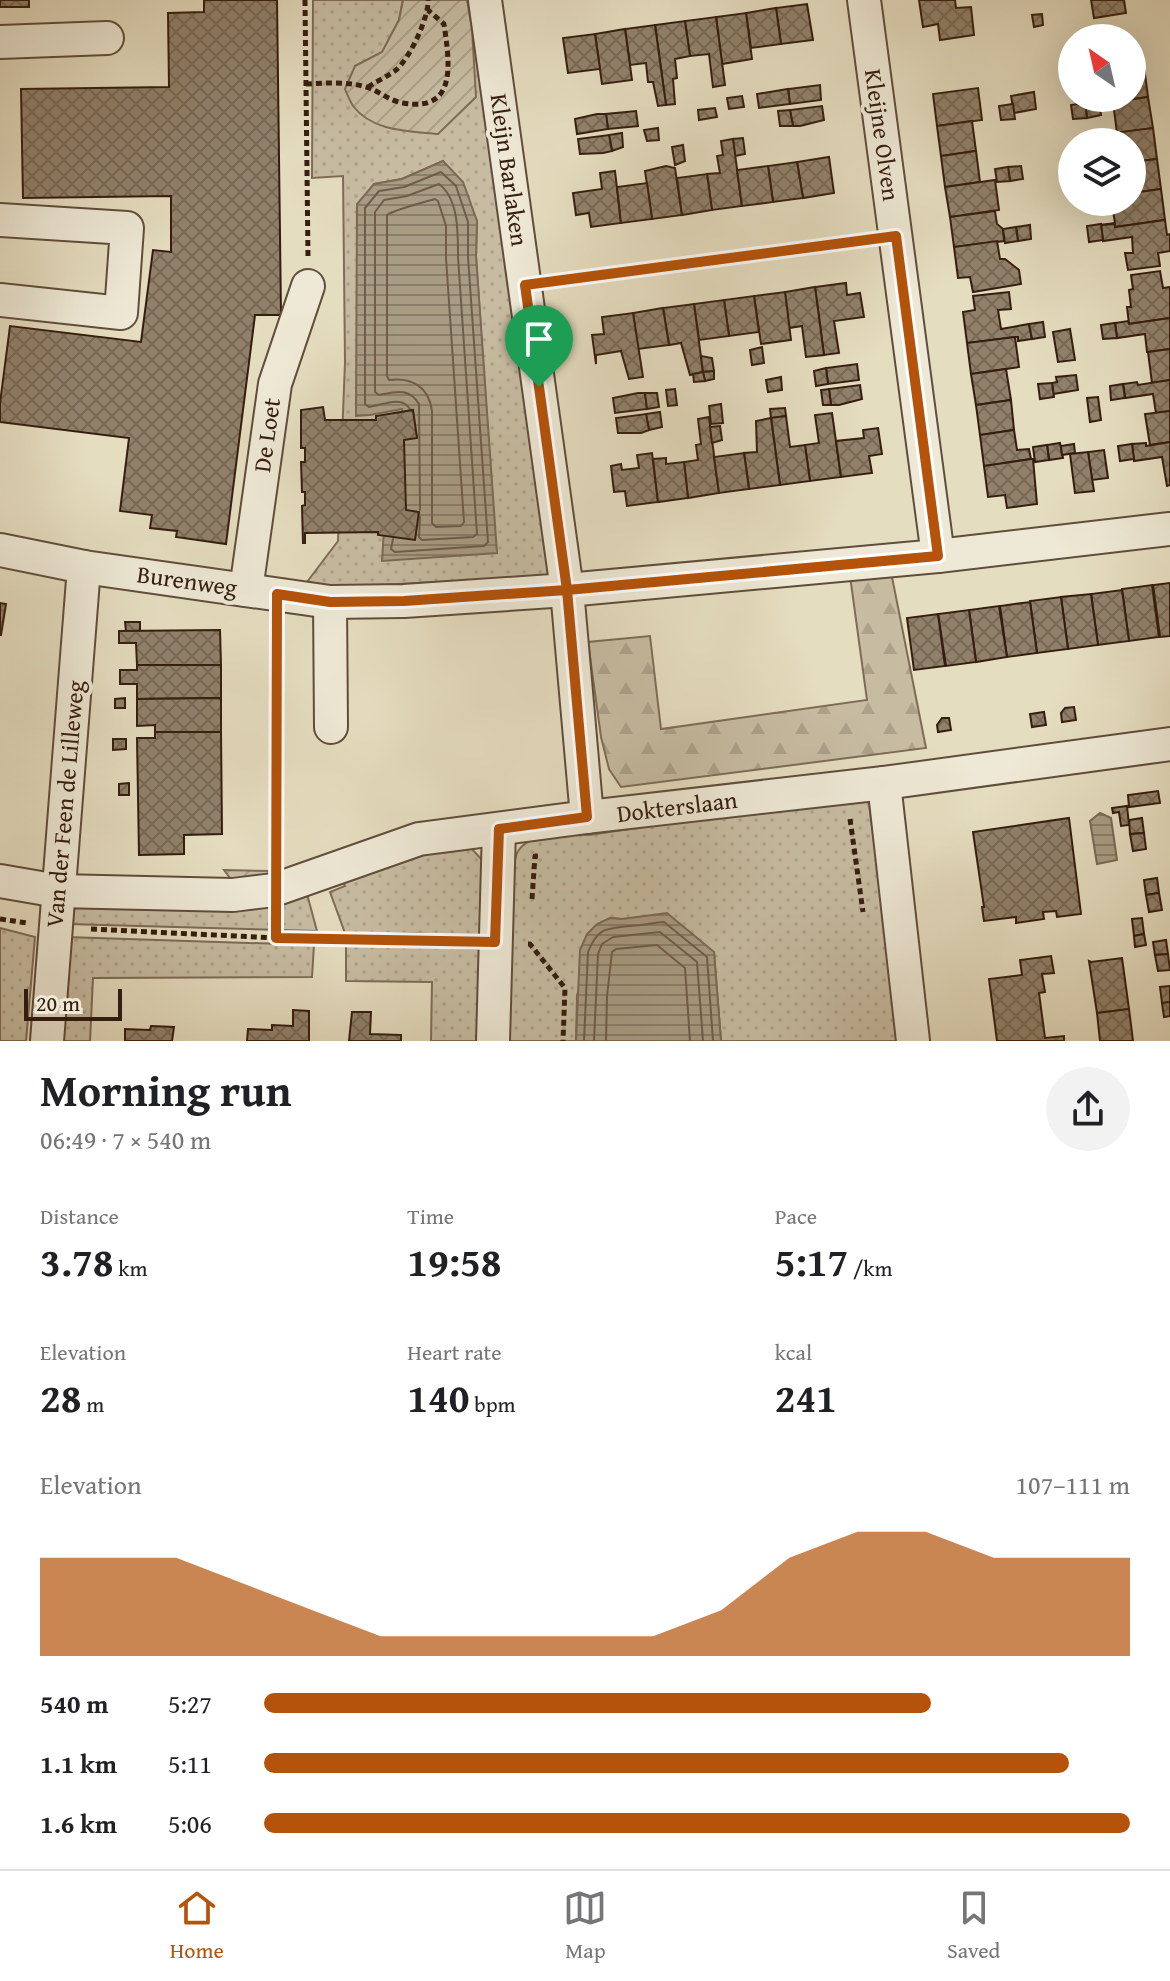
<!DOCTYPE html>
<meta charset="utf-8">
<style>
body{margin:0;font-family:"Gentium Book Plus",serif;background:#f2f2f2;color:#202124;height:100vh;display:flex;flex-direction:column;font-size:30px;white-space:nowrap}
*{box-sizing:border-box;margin:0}
p{font-size:26px;color:#757577}
.icon{flex:none;width:44px;height:44px;fill:none;stroke:currentColor;stroke-width:2;stroke-linecap:round;stroke-linejoin:round}
.map{position:relative;height:1041px;overflow:hidden}
.side{display:flex;flex-direction:column;background:#fff;flex:1}
.side>*{flex:none}
.needle{width:52px;rotate:326deg}
.tools{position:absolute;left:1058px;top:24px;display:grid;gap:16px}
.tools a{display:grid;place-items:center;width:88px;height:88px;border-radius:50%;background:#fff;box-shadow:0 8px 32px #0002;font-size:40px}
.scale{position:absolute;left:24px;bottom:20px;width:98px;box-sizing:border-box;padding-left:8px;border:4px solid #351d0f;border-top:0;font-size:22px;line-height:28px;white-space:nowrap;color:#351d0f;-webkit-text-stroke:6px #eee9d6;paint-order:stroke}
.pin{position:absolute;display:grid;place-items:center;width:68px;height:68px;color:#fff;margin:-82px -34px;border-radius:50% 50% 50% 0;rotate:-45deg;box-shadow:0 0 8px #0007}
.pin .icon{rotate:45deg}
.round{display:grid;place-items:center;flex:none;width:84px;height:84px;border-radius:42px;background:#f2f2f2}
.headline{display:flex;align-items:center;justify-content:space-between;height:136px;padding:0 40px}
h1{font-size:44px;font-weight:700;line-height:60px}
.stats{display:grid;grid-template-columns:repeat(3,1fr);gap:12px;height:136px;padding:8px 40px}
.stats div{display:grid;align-content:center}
.stats b{font-size:40px;font-weight:700}
.stats small{font-size:22px;font-weight:400}
.stats p{font-size:22px}
.chart{height:224px;padding:16px 40px}
.chart p{display:flex;justify-content:space-between}
.chart svg{width:100%;height:144px;margin-top:8px;fill:#b45309;opacity:.7}
ul{padding:0 40px;list-style:none;font-size:26px}
li{display:grid;grid-template-columns:128px 96px 1fr;align-items:center;height:60px}
li i{height:20px;border-radius:10px;background:#b45309}
.dock{display:flex;justify-content:space-around;align-items:center;height:112px;border-top:2px solid #e0e0e0;background:#fff;font-size:22px;color:#757577}
.dock a{display:grid;justify-items:center;gap:4px}
.dock .active{color:#b45309}
.map>svg:first-child{display:block}
</style>
<div class="map">
<svg width="1170" height="1041" viewBox="0 0 1170 1041">
<defs>
<pattern id="grass-dots" width="8" height="8" patternUnits="userSpaceOnUse" patternTransform="scale(2)"><rect width="8" height="8" fill="#c7bca2"/><path d="M2 2h.1M6 6h.1" fill="none" stroke="#aca18a" stroke-width="1.8" stroke-linecap="round"/></pattern>
<pattern id="forest-firs" width="22" height="20" patternUnits="userSpaceOnUse" patternTransform="scale(2)"><rect width="22" height="20" fill="#c7bca2"/><path d="M5 1l3.5 6h-7zM16 11l3.5 6h-7z" fill="#aca18a"/></pattern>
<pattern id="garden-furrows" width="10" height="10" patternUnits="userSpaceOnUse" patternTransform="scale(2)"><rect width="10" height="10" fill="#c7bca2"/><path d="M-1 1l2-2M0 10L10 0M9 11l2-2" fill="none" stroke="#aca18a"/></pattern>
<pattern id="water-rules" width="6" height="5" patternUnits="userSpaceOnUse" patternTransform="scale(2)"><rect width="6" height="5" fill="#a99c84"/><path d="M0 2.5h6" fill="none" stroke="#8a7f6a"/></pattern>
<pattern id="building-cross-hatch" width="8" height="8" patternUnits="userSpaceOnUse" patternTransform="scale(2)"><rect width="8" height="8" fill="#91816b"/><path d="M0 0l8 8M0 8l8-8" fill="none" stroke="#776956"/></pattern>
</defs>
<rect width="100%" height="100%" fill="#e5ddc0"/>
<filter id="stains"><feTurbulence type="fractalNoise" baseFrequency=".0025" numOctaves="4"/><feColorMatrix values="0 0 0 0 .2 0 0 0 0 .09 0 0 0 0 .02 0 0 0 .5 -.17"/></filter>
<radialGradient id="worn" r=".72"><stop offset=".6" stop-color="#630" stop-opacity="0"/><stop offset="1" stop-color="#630" stop-opacity=".3"/></radialGradient>
<g fill="url(#grass-dots)" stroke="#7e6c58" stroke-width="2" fill-rule="evenodd">
<path d="M313,0H403L399,20L382,53L355,66L472,29L467,0H475L554,576L340,587L307,582L338,541L345,362L343,176L312,178ZM443,161L477,221L476,256L496,553L402,531V409L374,184L402,179Z"/>
<path d="M868,797L902,1041H721L714,953L622,919L610,918L577,995L576,1041H506L514,866C515,861 515,857 517,853C528,831 569,835 589,835L841,798Z"/>
<polygon points="471,848 484,862 486,938 417,933 345,933 330,892 345,886 343,881 424,851"/>
<polygon points="307,894 317,931 68,924 74,909 85,904"/>
<polygon points="0,928 35,937 26,1041 0,1041"/>
<polygon points="66,937 314,945 312,977 93,978 90,1041 60,1041"/>
<polygon points="346,945 486,949 481,1041 431,1041 432,982 346,981"/>
</g>
<polygon fill="url(#forest-firs)" stroke="#7e6c58" stroke-width="2" points="891,572 926,748 621,787 609,769 601,737 588,642 650,636 661,729 867,700 850,576"/>
<g fill="url(#garden-furrows)" stroke="#7e6c58" stroke-width="2">
<path d="M403,0H467L472,29L476,97L438,134C409,131 373,132 353,106C350,101 347,94 345,89L355,66L382,52L399,20Z"/>
<polygon points="224,870 271,871 274,875 233,882"/>
</g>
<g fill="url(#water-rules)" stroke="#7b6955" stroke-width="2">
<polygon points="443,161 463,182 477,221 476,256 497,553 382,561 384,530 402,530 402,409 370,415 356,416 357,204 374,184 402,179"/>
<polygon points="1100,813 1111,818 1117,860 1097,864 1090,821"/>
<polygon points="667,913 714,952 721,1041 576,1041 580,950 587,934 597,924 610,918 622,919"/>
</g>
<g fill="none" stroke-linecap="round" stroke-linejoin="round">
<g stroke="#6f5c4a" stroke-width="2">
<path d="M435,199L438,201L446,226V258L464,522L461,526L436,527L432,523V411C429,387 412,377 389,380L387,376V215C394,210 424,202 435,199Z"/>
<path d="M420,510L419,404C409,387 395,392 379,395L375,392V212L384,200L407,196L439,184C459,199 458,234 458,257L477,534L473,537L422,540L419,537L420,517"/>
<path d="M393,539L391,549L395,552L484,546L488,542L468,257V222L456,186L441,172L404,187L379,191L365,208V404L369,407C383,405 401,395 410,409"/>
<path d="M584,1041L588,952C598,927 606,929 630,926C641,925 652,923 664,922L707,957L713,1041"/>
<polyline points="594,1041 598,954 602,944 613,937 660,932 697,962 703,1041"/>
<polyline points="606,1041 607,996 612,952 616,949 657,945 685,968 690,1041"/>
</g>
</g>
<g fill="url(#building-cross-hatch)" stroke="#351d0f" stroke-width="2">
<rect x="0" y="0" width="29" height="7"/>
<polygon points="204,0 277,0 281,315 255,315 226,544 176,537 177,531 150,528 152,515 120,511 129,438 0,422 0,403 10,326 141,342 153,250 171,252 171,196 23,198 21,89 169,87 168,13 204,12"/>
<polygon points="919,0 955,0 956,8 971,7 974,35 940,40 938,24 923,27"/>
<polygon points="1091,0 1124,0 1126,13 1094,18"/>
<polygon points="807,4 813,40 781,44 776,8"/>
<polygon points="776,8 781,44 751,48 746,13"/>
<polygon points="746,13 752,59 722,64 716,17"/>
<polygon points="1042,14 1043,25 1034,27 1032,15"/>
<polygon points="716,17 725,85 713,87 709,54 690,56 685,21"/>
<polygon points="685,21 690,56 675,59 677,78 673,79 675,104 666,105 655,25"/>
<polygon points="655,25 666,105 658,106 653,82 648,82 646,63 630,65 625,29"/>
<polygon points="625,29 632,80 602,84 595,34"/>
<polygon points="595,34 600,69 568,73 563,38"/>
<polygon points="1132,55 1134,68 1144,66 1148,97 1099,104 1096,98 1132,98"/>
<polygon points="820,85 821,100 790,104 788,89"/>
<polygon points="978,88 982,120 937,126 933,94"/>
<polygon points="788,89 790,104 759,108 757,94"/>
<polygon points="1034,92 1036,109 1014,113 1011,96"/>
<polygon points="742,96 744,107 729,109 727,98"/>
<polygon points="1148,97 1153,128 1117,133 1113,102"/>
<polygon points="1099,101 1101,115 1087,118 1085,103"/>
<polygon points="1085,103 1087,118 1073,119 1071,105"/>
<polygon points="1013,104 1015,119 1001,120 999,106"/>
<polygon points="822,106 824,120 800,126 793,126 790,110"/>
<polygon points="715,108 717,117 699,120 698,110"/>
<polygon points="790,110 793,126 780,126 778,111"/>
<polygon points="636,111 638,126 608,129 606,114"/>
<polygon points="597,114 606,114 608,129 577,134 575,119"/>
<polygon points="972,121 976,151 941,156 937,126"/>
<polygon points="658,128 659,140 647,141 644,130"/>
<polygon points="1153,128 1157,159 1132,162 1132,142 1107,142 1105,134"/>
<polygon points="622,133 623,147 612,151 609,135"/>
<polygon points="609,135 612,151 603,153 580,154 578,139"/>
<polygon points="743,138 745,154 735,156 733,139"/>
<polygon points="733,139 742,206 712,210 707,174 720,173 717,156 723,155 721,141"/>
<polygon points="683,145 685,161 675,165 672,147"/>
<polygon points="976,151 980,182 945,187 941,156"/>
<polygon points="829,157 834,193 803,198 797,162"/>
<polygon points="1157,159 1161,189 1132,193 1132,162"/>
<polygon points="797,162 803,198 773,202 768,166"/>
<polygon points="666,166 675,168 682,215 652,219 645,171"/>
<polygon points="768,166 773,202 742,206 737,170"/>
<polygon points="1021,166 1023,179 1010,181 1008,167"/>
<polygon points="1008,167 1010,181 997,182 995,169"/>
<polygon points="1072,167 1072,182 1065,183 1063,168"/>
<polygon points="615,171 621,223 591,227 589,213 576,215 573,193 602,189 600,173"/>
<polygon points="707,174 712,210 682,215 677,178"/>
<polygon points="995,180 999,210 950,217 945,187"/>
<polygon points="647,183 652,219 621,223 617,187"/>
<polygon points="1161,189 1165,220 1115,227 1115,224 1101,225 1115,223 1112,205 1117,204 1117,202 1132,202 1132,193"/>
<polygon points="995,211 997,224 1003,229 1004,241 954,247 950,217"/>
<polygon points="1165,220 1167,235 1170,234 1170,251 1158,253 1160,266 1128,270 1125,253 1133,253 1132,237 1103,241 1101,225 1115,224 1115,227"/>
<polygon points="1101,224 1103,240 1089,242 1087,226"/>
<polygon points="1030,225 1031,239 1018,241 1016,227"/>
<polygon points="1016,227 1018,241 1005,243 1003,229"/>
<polygon points="997,241 1000,259 1005,259 1019,270 1021,284 973,292 970,277 958,278 954,247"/>
<polygon points="1160,271 1163,288 1170,287 1170,318 1129,324 1127,307 1131,307 1129,290 1133,289 1131,275"/>
<polygon points="846,283 847,295 860,293 864,317 834,321 839,353 824,355 815,287"/>
<polygon points="815,287 824,355 806,357 802,326 789,328 785,292"/>
<polygon points="785,292 791,340 761,344 754,296"/>
<polygon points="1009,292 1011,309 998,310 1001,329 1029,324 1032,339 1018,341 1018,337 1015,337 967,343 963,312 975,310 973,296"/>
<polygon points="754,296 759,332 729,336 724,300"/>
<polygon points="724,300 729,336 699,340 694,304"/>
<polygon points="694,304 703,372 690,375 681,343 669,345 663,308"/>
<polygon points="663,308 669,345 638,349 633,313"/>
<polygon points="633,313 643,377 629,379 621,351 596,355 596,364 592,335 604,334 602,317"/>
<polygon points="1170,318 1170,349 1147,352 1145,334 1117,338 1115,323 1128,321 1129,324"/>
<polygon points="1043,322 1045,337 1032,339 1029,324"/>
<polygon points="1115,323 1117,338 1103,339 1101,325"/>
<polygon points="1070,329 1075,360 1058,362 1053,332"/>
<polygon points="1015,337 1019,367 971,374 967,343"/>
<polygon points="762,347 764,363 752,365 750,350"/>
<polygon points="1170,349 1170,380 1152,383 1148,352"/>
<polygon points="701,356 712,358 714,371 703,372"/>
<polygon points="857,364 859,380 828,384 826,368"/>
<polygon points="826,368 828,384 816,386 814,371"/>
<polygon points="1006,369 1011,400 976,405 971,374"/>
<polygon points="714,371 714,379 705,381 703,372"/>
<polygon points="703,372 705,381 694,382 693,374"/>
<polygon points="1076,375 1078,390 1053,394 1052,383 1057,382 1056,377"/>
<polygon points="781,377 782,390 768,392 766,380"/>
<polygon points="1170,380 1170,411 1156,413 1153,394 1125,398 1123,384 1137,382 1138,385"/>
<polygon points="1052,383 1054,397 1040,399 1038,384"/>
<polygon points="1123,384 1125,398 1111,400 1110,386"/>
<polygon points="860,385 862,399 839,405 831,405 829,389"/>
<polygon points="675,389 677,405 668,406 666,390"/>
<polygon points="829,389 831,405 823,405 821,390"/>
<polygon points="638,393 645,393 647,409 615,413 613,398"/>
<polygon points="645,393 657,393 659,407 647,409"/>
<polygon points="1098,397 1101,420 1090,422 1087,398"/>
<polygon points="1011,400 1014,430 980,435 976,405"/>
<polygon points="721,404 723,423 711,424 709,406"/>
<polygon points="323,407 325,420 376,420 376,416 413,410 417,438 404,440 406,510 419,512 415,540 378,535 378,532 305,533 305,543 303,543 302,506 305,505 305,492 302,492 301,462 305,462 305,448 301,448 301,410"/>
<polygon points="785,408 786,416 771,418 770,409"/>
<polygon points="1170,411 1170,442 1150,445 1145,414"/>
<polygon points="660,412 662,427 649,430 646,414"/>
<polygon points="832,413 841,477 810,481 805,445 819,443 815,415"/>
<polygon points="646,414 649,430 641,433 618,433 616,418"/>
<polygon points="786,416 790,447 805,445 810,481 780,485 771,418"/>
<polygon points="709,417 719,493 688,498 684,462 698,460 696,445 701,444 698,419"/>
<polygon points="771,418 780,485 749,489 744,453 757,452 756,421"/>
<polygon points="720,426 722,440 712,443 710,427"/>
<polygon points="878,428 882,454 869,456 872,473 841,477 836,441 864,438 863,430"/>
<polygon points="1014,430 1017,450 1029,449 1031,459 984,466 980,435"/>
<polygon points="1170,442 1170,485 1167,486 1162,457 1134,461 1132,444 1146,443 1146,446"/>
<polygon points="1060,443 1063,458 1049,460 1047,445"/>
<polygon points="1074,444 1075,453 1062,455 1061,446"/>
<polygon points="1132,444 1134,459 1120,461 1118,446"/>
<polygon points="1047,445 1049,460 1035,462 1033,447"/>
<polygon points="1104,450 1108,478 1092,480 1088,452"/>
<polygon points="1088,452 1094,491 1075,493 1070,454"/>
<polygon points="652,453 658,502 627,506 625,491 614,492 611,466 621,464 622,470 639,468 637,455"/>
<polygon points="744,453 749,489 719,493 714,457"/>
<polygon points="666,458 666,464 684,462 688,498 658,502 653,459"/>
<polygon points="1031,459 1033,459 1037,504 1007,508 1005,495 988,497 984,466"/>
<polygon points="1170,583 1170,636 1160,637 1153,585"/>
<polygon points="1152,585 1159,637 1129,641 1122,589"/>
<polygon points="1122,590 1129,641 1098,645 1091,594"/>
<polygon points="1091,594 1098,645 1068,649 1061,597"/>
<polygon points="1061,597 1068,649 1037,653 1030,601"/>
<polygon points="1030,602 1037,653 1007,657 1000,606"/>
<polygon points="0,603 6,604 1,635 0,635"/>
<polygon points="999,606 1007,657 976,662 969,610"/>
<polygon points="969,610 976,662 946,666 938,614"/>
<polygon points="938,614 945,666 914,670 907,618"/>
<polygon points="125,622 140,622 140,631 126,631"/>
<polygon points="220,630 221,665 137,665 136,643 119,643 119,631"/>
<polygon points="137,665 221,665 221,698 137,699 137,684 120,684 120,670 137,670"/>
<polygon points="125,698 125,708 115,708 115,699"/>
<polygon points="221,698 221,732 155,732 155,725 137,726 137,699"/>
<polygon points="1074,707 1076,720 1062,722 1061,713 1065,708"/>
<polygon points="1044,712 1046,725 1032,727 1030,714"/>
<polygon points="942,718 949,718 951,730 938,732 937,725"/>
<polygon points="155,732 221,732 222,834 184,835 184,854 139,855 137,738 155,738"/>
<polygon points="113,739 126,739 126,749 113,750"/>
<polygon points="129,783 129,795 119,795 119,784"/>
<polygon points="1158,791 1160,803 1129,807 1128,795"/>
<polygon points="1127,806 1129,825 1121,826 1119,812 1113,813 1112,808"/>
<polygon points="1069,818 1081,914 1057,917 1056,911 1043,912 1044,919 1016,923 1016,917 984,921 982,907 984,907 973,832"/>
<polygon points="1142,818 1144,833 1130,834 1129,820"/>
<polygon points="1144,833 1146,849 1133,851 1130,834"/>
<polygon points="1157,878 1159,893 1146,895 1144,880"/>
<polygon points="1159,893 1162,910 1149,912 1146,895"/>
<polygon points="1142,918 1144,934 1134,936 1132,919"/>
<polygon points="1144,934 1146,945 1135,947 1134,936"/>
<polygon points="1166,940 1168,954 1155,955 1153,942"/>
<polygon points="1168,954 1170,970 1158,971 1155,955"/>
<polygon points="1051,956 1054,973 1042,974 1045,992 1039,993 1045,1038 1064,1036 1064,1041 997,1041 989,979 1022,975 1020,960"/>
<polygon points="1122,958 1129,1009 1097,1013 1089,961 1091,962"/>
<polygon points="1170,986 1170,1002 1162,1003 1160,987"/>
<polygon points="1170,1002 1170,1016 1164,1017 1162,1003"/>
<polygon points="1129,1009 1133,1041 1100,1041 1097,1013"/>
<polygon points="293,1010 309,1011 309,1041 247,1041 248,1029 272,1030 272,1025 293,1026"/>
<polygon points="352,1012 371,1012 370,1034 401,1035 401,1041 349,1041"/>
<polygon points="151,1026 174,1027 172,1041 125,1041 125,1029 150,1030"/>
</g>
<g fill="none" stroke-linecap="round" stroke-linejoin="round">
<defs>
<g id="minor">
<polyline points="485,0 567,590 587,817"/>
<polyline points="864,0 938,556"/>
<polyline points="0,42 107,38"/>
<polyline points="0,220 127,228 121,313 0,300"/>
<polyline points="0,550 84,567 330,602 404,601 567,590 938,556 1170,529"/>
<polyline points="246,590 275,384 308,286"/>
<polyline points="330,602 331,727"/>
<polyline points="884,783 913,1041"/>
<polyline points="0,881 58,891 233,895 274,890 419,839 587,817 884,783 1170,744"/>
<polyline points="47,1041 84,567"/>
<polyline points="493,1041 499,829"/>
</g>
</defs>
<use href="#minor" stroke="#614d3b" stroke-width="36"/>
<g stroke="#351d0f" stroke-width="5" stroke-dasharray="6 4" stroke-linecap="butt">
<polyline points="305,0 308,257"/>
<path d="M306,84C326,83 349,81 369,88C380,92 390,101 403,103C459,113 449,60 444,24L428,10"/>
<path d="M368,87C377,81 388,76 396,70C410,58 429,17 428,0"/>
<polyline points="556,281 867,239"/>
<polyline points="277,627 278,857"/>
<polyline points="850,819 863,912"/>
<polyline points="532,899 535,856 538,856"/>
<polyline points="0,919 27,923"/>
<polyline points="91,929 276,938 466,941"/>
<polyline points="276,938 277,919"/>
<polyline points="528,944 530,944 565,988 563,1041"/>
</g>
<use href="#minor" stroke="#eee9d6" stroke-width="32"/>
</g>
<g fill="none" stroke-linecap="round" stroke-linejoin="round">
<defs>
<polyline id="route" points="539,387 567,590 404,601 330,602 277,594 276,938 495,942 499,829 587,817 567,590 938,556 896,236 525,285 539,387"/>
</defs>
<use href="#route" stroke="#fff" stroke-width="16"/>
<use href="#route" stroke="#b45309" stroke-width="10"/>
</g>
<g text-anchor="middle" stroke-width="8" stroke-linejoin="round" paint-order="stroke">
<g font-size="24" fill="#351d0f" stroke="#eee9d6">
<text transform="translate(882 135) rotate(82)" y="8">Kleijne Olven</text>
<text transform="translate(509 170) rotate(82)" y="8">Kleijn Barlaken</text>
<text transform="translate(267 435) rotate(-82)" y="8">De Loet</text>
<text transform="translate(187 581) rotate(8)" y="8">Burenweg</text>
<text transform="translate(65 804) rotate(-85)" y="8">Van der Feen de Lilleweg</text>
<text transform="translate(677 807) rotate(-7)" y="8">Dokterslaan</text>
</g>
</g>
<rect width="100%" height="100%" filter="url(#stains)"/>
<rect width="100%" height="100%" fill="url(#worn)"/>
</svg>
<div class="tools">
<a><svg class="needle" viewBox="-14 -14 28 28"><path d="M0-13l5 13h-10z" fill="#e53935"/><path d="M0 13l5-13h-10z" fill="#757577"/></svg></a>
<a><svg class="icon" aria-label="layers" viewBox="0 0 24 24"><path d="M12 4l9 5-9 5-9-5zM3 14l9 5 9-5"/></svg></a>
</div>
<div class="scale">20 m</div>
<div class="pin" style="left:539px;top:387px;background:#1e9e55"><svg class="icon" aria-label="arrive" viewBox="0 0 24 24"><path d="M6 21V4h12l-3 4 3 4H6"/></svg></div>
</div>
<section class="side">
<div class="headline"><div><h1>Morning run</h1><p>06:49 · 7 × 540 m</p></div><a class="round"><svg class="icon" aria-label="share" viewBox="0 0 24 24"><path d="M12 15V3M7 8l5-5 5 5M5 13v7h14v-7"/></svg></a></div>
<div class="stats">
<div><p>Distance</p><b>3.78<small> km</small></b></div>
<div><p>Time</p><b>19:58</b></div>
<div><p>Pace</p><b>5:17<small> /km</small></b></div>
</div>
<div class="stats">
<div><p>Elevation</p><b>28<small> m</small></b></div>
<div><p>Heart rate</p><b>140<small> bpm</small></b></div>
<div><p>kcal</p><b>241</b></div>
</div>
<div class="chart"><p><span>Elevation</span>107–111 m</p>
<svg viewBox="0 0 160 44" preserveAspectRatio="none"><path d="M0 44V14L10 14L20 14L30 22L40 30L50 38L60 38L70 38L80 38L90 38L100 30L110 14L120 6L130 6L140 14L150 14L160 14V44z"/></svg>
</div>
<ul>
<li><b>540 m</b>5:27<i style="width:77%"></i></li>
<li><b>1.1 km</b>5:11<i style="width:93%"></i></li>
<li><b>1.6 km</b>5:06<i style="width:100%"></i></li>
</ul>
</section>
<nav class="dock">
<a class="active"><svg class="icon" aria-label="home" viewBox="0 0 24 24"><path d="M3 11l9-7 9 7M6 9v11h12V9"/></svg>Home</a>
<a><svg class="icon" aria-label="map" viewBox="0 0 24 24"><path d="M3 6l6-2 6 2 6-2v14l-6 2-6-2-6 2zM9 4v14M15 6v14"/></svg>Map</a>
<a><svg class="icon" aria-label="saved" viewBox="0 0 24 24"><path d="M7 4h10v16l-5-4-5 4z"/></svg>Saved</a>
</nav>
